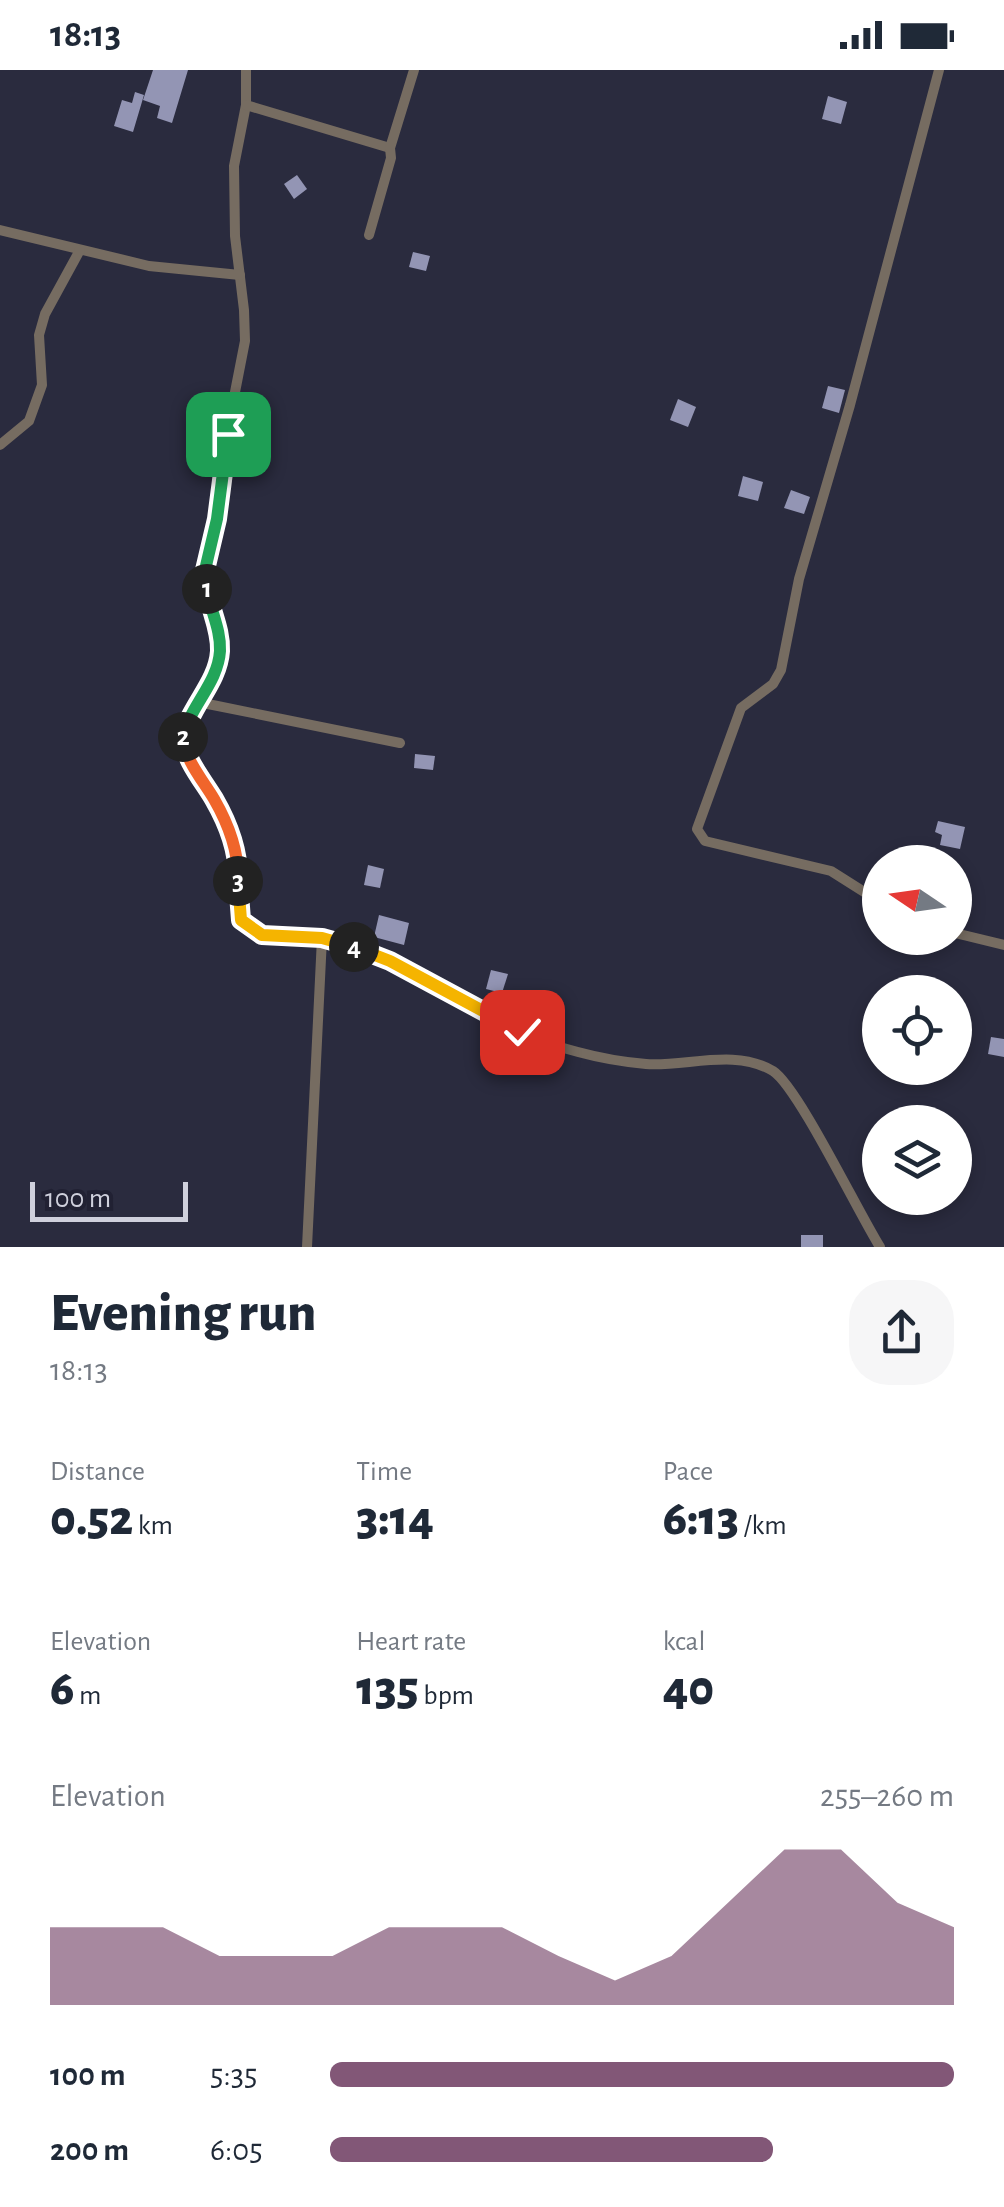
<!DOCTYPE html>
<meta charset="utf-8">
<style>
body{margin:0;font-family:"Alegreya Sans",sans-serif;background:#f6f6f7;color:#1f2937;height:100vh;display:flex;flex-direction:column;font-size:38px;white-space:nowrap}
*{box-sizing:border-box;margin:0}
p{font-size:32px;color:#747a83}
.icon{flex:none;width:55px;height:55px;fill:none;stroke:currentColor;stroke-width:2;stroke-linecap:round;stroke-linejoin:round}
.map{position:relative;height:1177px;overflow:hidden}
.sheet{display:flex;flex-direction:column;background:#fff;flex:1}
.sheet>*{flex:none}
.needle{width:65px;rotate:283deg}
.controls{position:absolute;left:862px;top:775px;display:grid;gap:20px}
.controls a{display:grid;place-items:center;width:110px;height:110px;border-radius:50%;background:#fff;box-shadow:0 5px 15px #0003;font-size:50px}
.scale{position:absolute;left:30px;bottom:25px;width:158px;box-sizing:border-box;padding-left:10px;border:5px solid #cfd0dc;border-top:0;font-size:28px;line-height:35px;white-space:nowrap;color:#cfd0dc;-webkit-text-stroke:8px #212133;paint-order:stroke}
.pin{position:absolute;display:grid;place-items:center;width:85px;height:85px;color:#fff;margin:-42px;border-radius:20px;box-shadow:0 5px 15px #0006}
.km{position:absolute;width:50px;height:50px;margin:-25px;border-radius:50%;background:#222;color:#fff;font-size:28px;line-height:50px;text-align:center}
.round{display:grid;place-items:center;flex:none;width:105px;height:105px;border-radius:40px;background:#f6f6f7}
.overview{display:flex;align-items:center;justify-content:space-between;height:170px;padding:0 50px}
h1{font-size:55px;font-weight:800;line-height:75px}
.metrics{display:grid;grid-template-columns:repeat(3,1fr);gap:15px;height:170px;padding:10px 50px}
.metrics div{display:grid;align-content:center}
.metrics b{font-size:50px;font-weight:800}
.metrics small{font-size:28px;font-weight:400}
.metrics p{font-size:28px}
.chart{height:280px;padding:20px 50px}
.chart p{display:flex;justify-content:space-between}
.chart svg{width:100%;height:180px;margin-top:10px;fill:#825777;opacity:.7}
ul{padding:0 50px;list-style:none;font-size:32px}
li{display:grid;grid-template-columns:160px 120px 1fr;align-items:center;height:75px}
li i{height:25px;border-radius:12px;background:#825777}
.status{display:flex;justify-content:space-between;align-items:center;height:70px;padding:0 50px;background:#fff;direction:ltr}
.status svg{height:28px;fill:currentColor}
.map>svg:first-child{display:block}
</style>
<div class="status"><b>18:13</b><svg viewBox="0 0 49 12"><path d="M0 12V9h3v3zM5 12V6h3v6zM10 12V3h3v9zM15 12V0h3v12zM26 1h20v11H26zM47 4h2v5h-2z"/></svg></div>
<div class="map">
<svg width="1004" height="1177" viewBox="0 0 1004 1177">
<rect width="100%" height="100%" fill="#2a2b3e"/>
<g fill="#9395b4">
<polygon points="153,0 188,0 172,53 157,48 160,36 143,30"/>
<polygon points="135,22 144,25 133,62 114,56 122,30 132,33"/>
<polygon points="828,26 847,32 841,54 822,49"/>
<polygon points="297,105 307,119 294,129 284,114"/>
<polygon points="413,182 430,186 426,201 409,197"/>
<polygon points="828,316 845,320 839,343 822,338"/>
<polygon points="678,329 696,337 688,357 670,350"/>
<polygon points="743,406 763,412 758,431 738,426"/>
<polygon points="791,420 810,427 804,444 784,438"/>
<polygon points="415,684 435,686 433,700 414,698"/>
<polygon points="938,751 965,757 960,779 940,775 942,765 935,762"/>
<polygon points="368,795 384,799 380,818 364,815"/>
<polygon points="379,845 409,853 404,875 374,867"/>
<polygon points="491,900 508,904 502,923 486,919"/>
<polygon points="991,967 1004,969 1004,987 988,984"/>
<rect x="801" y="1165" width="22" height="12"/>
</g>
<g fill="none" stroke-linecap="round" stroke-linejoin="round">
<g stroke="#766c61" stroke-width="10">
<polyline points="246,0 246,35 234,96 235,166 244,240 245,271 227,363 217,449 205,499 208,525 220,567 220,585 214,605 186,655 183,668 190,690 216,733 233,771 239,793 238,837 241,850 261,865 322,868"/>
<polyline points="246,35 390,78"/>
<polyline points="0,160 149,196 240,205"/>
<polyline points="369,165 391,88 390,78 414,0"/>
<polyline points="0,375 29,351 42,315 39,265 45,244 80,180"/>
<polyline points="198,632 400,673"/>
<polyline points="880,832 831,801 705,771 697,759 741,638 773,614 781,600 799,509 850,335 939,0"/>
<polyline points="955,863 1004,875"/>
<path d="M307,1177L322,868C414,892 486,960 578,982C600,988 623,992 646,994C686,997 735,978 773,1001C798,1017 859,1144 880,1177"/>
</g>
</g>
<g fill="none" stroke-linecap="round" stroke-linejoin="round">
<defs>
<polyline id="split-1" points="207,519 205,500 217,449 228,364"/>
<path id="split-2" d="M183,667C190,636 218,613 220,581C221,559 210,540 207,519"/>
<path id="split-3" d="M183,667C185,690 202,709 214,729C229,755 239,782 238,811"/>
<polyline id="split-4" points="238,811 241,850 262,865 322,868 354,877"/>
<polyline id="split-5" points="354,877 390,891 522,962"/>
</defs>
<use href="#split-1" stroke="#fff" stroke-width="20"/>
<use href="#split-2" stroke="#fff" stroke-width="20"/>
<use href="#split-3" stroke="#fff" stroke-width="20"/>
<use href="#split-4" stroke="#fff" stroke-width="20"/>
<use href="#split-5" stroke="#fff" stroke-width="20"/>
<use href="#split-1" stroke="#22a559" stroke-width="12"/>
<use href="#split-2" stroke="#22a559" stroke-width="12"/>
<use href="#split-3" stroke="#f0652b" stroke-width="12"/>
<use href="#split-4" stroke="#f5b400" stroke-width="12"/>
<use href="#split-5" stroke="#f5b400" stroke-width="12"/>
</g>
</svg>
<div class="controls">
<a><svg class="needle" viewBox="-14 -14 28 28"><path d="M0-13l5 13h-10z" fill="#e53935"/><path d="M0 13l5-13h-10z" fill="#747a83"/></svg></a>
<a><svg class="icon" aria-label="locate" viewBox="0 0 24 24"><circle cx="12" cy="12" r="6"/><path d="M12 2v4M12 18v4M2 12h4M18 12h4"/></svg></a>
<a><svg class="icon" aria-label="layers" viewBox="0 0 24 24"><path d="M12 4l9 5-9 5-9-5zM3 14l9 5 9-5"/></svg></a>
</div>
<div class="scale">100 m</div>
<div class="pin" style="left:228px;top:364px;background:#1e9e55"><svg class="icon" aria-label="arrive" viewBox="0 0 24 24"><path d="M6 21V4h12l-3 4 3 4H6"/></svg></div>
<div class="pin" style="left:522px;top:962px;background:#d93025"><svg class="icon" aria-label="check" viewBox="0 0 24 24"><path d="M5 12l5 5 9-10"/></svg></div>
<b class="km" style="left:207px;top:519px">1</b>
<b class="km" style="left:183px;top:667px">2</b>
<b class="km" style="left:238px;top:811px">3</b>
<b class="km" style="left:354px;top:877px">4</b>
</div>
<section class="sheet">
<div class="overview"><div><h1>Evening run</h1><p>18:13</p></div><a class="round"><svg class="icon" aria-label="share" viewBox="0 0 24 24"><path d="M12 15V3M7 8l5-5 5 5M5 13v7h14v-7"/></svg></a></div>
<div class="metrics">
<div><p>Distance</p><b>0.52<small> km</small></b></div>
<div><p>Time</p><b>3:14</b></div>
<div><p>Pace</p><b>6:13<small> /km</small></b></div>
</div>
<div class="metrics">
<div><p>Elevation</p><b>6<small> m</small></b></div>
<div><p>Heart rate</p><b>135<small> bpm</small></b></div>
<div><p>kcal</p><b>40</b></div>
</div>
<div class="chart"><p><span>Elevation</span>255–260 m</p>
<svg viewBox="0 0 160 44" preserveAspectRatio="none"><path d="M0 44V25L10 25L20 25L30 32L40 32L50 32L60 25L70 25L80 25L90 32L100 38L110 32L120 19L130 6L140 6L150 19L160 25V44z"/></svg>
</div>
<ul>
<li><b>100 m</b>5:35<i style="width:100%"></i></li>
<li><b>200 m</b>6:05<i style="width:71%"></i></li>
</ul>
</section>
